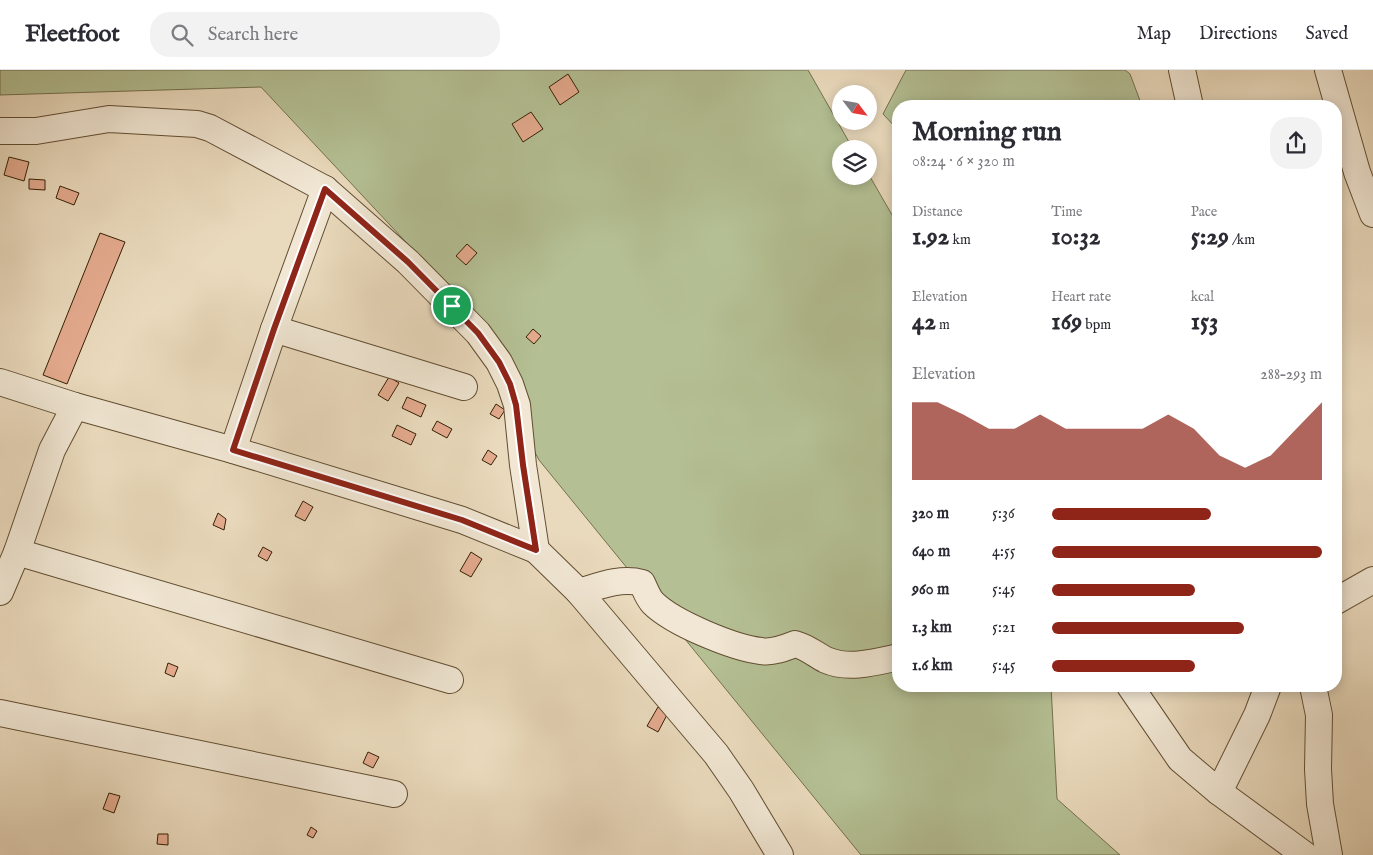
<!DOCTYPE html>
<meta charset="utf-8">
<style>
body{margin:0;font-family:"IM FELL English",serif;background:#f2f2f3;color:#2b2b33;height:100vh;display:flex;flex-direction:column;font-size:19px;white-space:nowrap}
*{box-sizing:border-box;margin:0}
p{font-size:16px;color:#7c7c81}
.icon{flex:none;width:28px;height:28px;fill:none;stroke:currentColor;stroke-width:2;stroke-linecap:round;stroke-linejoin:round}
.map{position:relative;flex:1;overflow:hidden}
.panel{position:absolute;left:892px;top:30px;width:450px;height:592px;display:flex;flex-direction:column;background:#fff;border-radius:20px;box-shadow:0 2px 12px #0003}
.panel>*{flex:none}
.needle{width:32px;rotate:121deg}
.tools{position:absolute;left:832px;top:15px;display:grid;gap:10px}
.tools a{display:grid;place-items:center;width:45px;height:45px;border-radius:50%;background:#fff;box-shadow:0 2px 12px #0003;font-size:25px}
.pin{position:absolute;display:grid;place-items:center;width:42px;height:42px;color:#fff;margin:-21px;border:2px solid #fff;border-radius:50%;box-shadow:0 1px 5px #0007}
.round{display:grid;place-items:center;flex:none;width:52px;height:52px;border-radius:20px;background:#f2f2f3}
.head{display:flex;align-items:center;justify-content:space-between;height:85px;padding:0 20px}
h1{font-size:28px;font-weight:800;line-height:38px}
.stats{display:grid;grid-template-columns:repeat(3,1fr);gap:8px;height:85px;padding:5px 20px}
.stats div{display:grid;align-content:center}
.stats b{font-size:25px;font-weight:800}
.stats small{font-size:14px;font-weight:400}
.stats p{font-size:14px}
.chart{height:140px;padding:10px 20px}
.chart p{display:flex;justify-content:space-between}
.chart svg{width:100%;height:90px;margin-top:5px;fill:#8f2418;opacity:.7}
ul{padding:0 20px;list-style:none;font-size:16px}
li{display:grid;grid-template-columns:80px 60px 1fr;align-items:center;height:38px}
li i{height:12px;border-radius:6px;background:#8f2418}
header{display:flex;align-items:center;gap:30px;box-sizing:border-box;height:70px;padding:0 25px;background:#fff;border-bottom:1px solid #e1e1e2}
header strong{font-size:24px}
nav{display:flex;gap:28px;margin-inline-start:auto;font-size:18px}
.search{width:350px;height:45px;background:#f2f2f3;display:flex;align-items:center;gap:12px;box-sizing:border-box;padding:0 18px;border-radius:20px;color:#7c7c81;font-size:19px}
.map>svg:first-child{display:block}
</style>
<header>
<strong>Fleetfoot</strong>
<div class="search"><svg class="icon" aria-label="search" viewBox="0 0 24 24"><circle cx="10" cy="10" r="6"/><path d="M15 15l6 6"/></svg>Search here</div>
<nav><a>Map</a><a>Directions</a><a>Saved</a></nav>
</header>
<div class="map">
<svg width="1373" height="785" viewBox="0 0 1373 785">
<rect width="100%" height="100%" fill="#eadabd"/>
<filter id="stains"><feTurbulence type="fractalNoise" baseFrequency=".004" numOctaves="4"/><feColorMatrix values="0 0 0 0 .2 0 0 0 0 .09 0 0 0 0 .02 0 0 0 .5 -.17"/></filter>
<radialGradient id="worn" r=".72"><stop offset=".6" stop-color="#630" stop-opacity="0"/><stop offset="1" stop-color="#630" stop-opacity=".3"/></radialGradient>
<g fill="#b4c094" stroke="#74704c">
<polygon points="0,0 808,0 853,79 841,79 841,106 869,105 899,157 899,616 1051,616 1057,729 1120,785 861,785 539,390 447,216 261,17 0,25"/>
<polygon points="906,0 1125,0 1130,4 1142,36 899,36 899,61 883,44"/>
</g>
<g fill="#e5ab8f" stroke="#342004">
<polygon points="568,4 579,22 560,35 549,17"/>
<polygon points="531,42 543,59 523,72 512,54"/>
<polygon points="9,87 29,92 24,111 4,105"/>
<polygon points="29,109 45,110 45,120 29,119"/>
<polygon points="60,116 79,123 74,135 56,128"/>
<polygon points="100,163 125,172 67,314 43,305"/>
<polygon points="467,174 477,183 466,195 456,186"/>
<polygon points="533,259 541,266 534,274 526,267"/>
<polygon points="389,307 399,313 388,331 378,325"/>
<polygon points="407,327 426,335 421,347 402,338"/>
<polygon points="496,334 505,340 499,349 490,344"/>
<polygon points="437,351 452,359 447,368 432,360"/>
<polygon points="397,355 416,364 411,375 392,366"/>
<polygon points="488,380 497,386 491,395 482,390"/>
<polygon points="303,431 313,437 305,451 295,446"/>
<polygon points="218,443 226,449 224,460 213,455"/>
<polygon points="263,477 272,482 267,491 258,486"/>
<polygon points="471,482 482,489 471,507 460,501"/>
<polygon points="168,593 178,597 174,607 165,603"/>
<polygon points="658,637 668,643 658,662 647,656"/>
<polygon points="368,682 379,687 373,698 363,693"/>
<polygon points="109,723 120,726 114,743 103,739"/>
<polygon points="311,757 317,761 313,768 307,765"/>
<polygon points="158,764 168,764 168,775 157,774"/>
</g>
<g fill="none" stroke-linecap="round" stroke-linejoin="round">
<defs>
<g id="street">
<polyline points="1182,0 1190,36"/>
<polyline points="1328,0 1357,102 1373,144"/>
<polyline points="0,61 36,61 109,49 197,54 210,58 325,119 408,192 478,263 499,292 510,314 517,335 523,395 536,480 579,522 716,684 741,720 780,785"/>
<polyline points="274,259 464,317"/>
<polyline points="0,312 75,336 233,380 462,450 536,480"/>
<polyline points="233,380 274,259 325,119"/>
<polyline points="17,482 450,610"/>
<polyline points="0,522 17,482 52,380 75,336"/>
<path d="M579,522C599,516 621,507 642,513C645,519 648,528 653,533C673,553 734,578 761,581C772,583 785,578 795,574C807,577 816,585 826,590C849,600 876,592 899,587"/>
<polyline points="1336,531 1373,510"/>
<polyline points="1130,616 1180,689 1219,722 1305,785"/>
<polyline points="1313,616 1319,645 1318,699 1320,734 1329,785"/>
<polyline points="0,643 394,724"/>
<polyline points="1219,722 1257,645 1268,616"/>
</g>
</defs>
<use href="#street" stroke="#624e32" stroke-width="28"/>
<use href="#street" stroke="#f1e7d4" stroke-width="26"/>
</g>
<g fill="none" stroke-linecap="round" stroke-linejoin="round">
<defs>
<polygon id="route" points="325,119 408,192 478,263 499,292 510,314 516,335 523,395 536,480 462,450 233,380 274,259"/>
</defs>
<use href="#route" stroke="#fff" stroke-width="10"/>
<use href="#route" stroke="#8f2418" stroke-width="6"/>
</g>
<rect width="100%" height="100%" filter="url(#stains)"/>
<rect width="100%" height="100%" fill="url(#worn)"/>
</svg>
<div class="tools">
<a><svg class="needle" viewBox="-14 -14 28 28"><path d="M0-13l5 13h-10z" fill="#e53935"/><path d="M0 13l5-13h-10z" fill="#7c7c81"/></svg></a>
<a><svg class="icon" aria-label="layers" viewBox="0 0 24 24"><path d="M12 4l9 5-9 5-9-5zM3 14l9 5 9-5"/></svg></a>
</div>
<div class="pin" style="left:452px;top:236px;background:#1e9e55"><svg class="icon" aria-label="arrive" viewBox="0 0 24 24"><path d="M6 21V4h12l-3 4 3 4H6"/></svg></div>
<section class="panel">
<div class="head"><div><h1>Morning run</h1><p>08:24 · 6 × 320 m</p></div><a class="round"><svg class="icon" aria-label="share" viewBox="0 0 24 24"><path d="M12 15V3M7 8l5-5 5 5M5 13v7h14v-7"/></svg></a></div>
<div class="stats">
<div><p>Distance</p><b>1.92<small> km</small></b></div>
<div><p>Time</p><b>10:32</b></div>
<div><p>Pace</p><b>5:29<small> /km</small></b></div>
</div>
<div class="stats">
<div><p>Elevation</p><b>42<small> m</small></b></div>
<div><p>Heart rate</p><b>169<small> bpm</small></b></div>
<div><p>kcal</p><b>153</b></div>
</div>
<div class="chart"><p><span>Elevation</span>288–293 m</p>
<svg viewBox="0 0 160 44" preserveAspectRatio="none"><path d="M0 44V6L10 6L20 12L30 19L40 19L50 12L60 19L70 19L80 19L90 19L100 12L110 19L120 32L130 38L140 32L150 19L160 6V44z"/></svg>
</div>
<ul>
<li><b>320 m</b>5:36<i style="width:59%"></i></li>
<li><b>640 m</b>4:55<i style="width:100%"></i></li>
<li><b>960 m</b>5:45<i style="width:53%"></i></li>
<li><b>1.3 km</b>5:21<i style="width:71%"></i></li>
<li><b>1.6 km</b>5:45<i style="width:53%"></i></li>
</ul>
</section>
</div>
